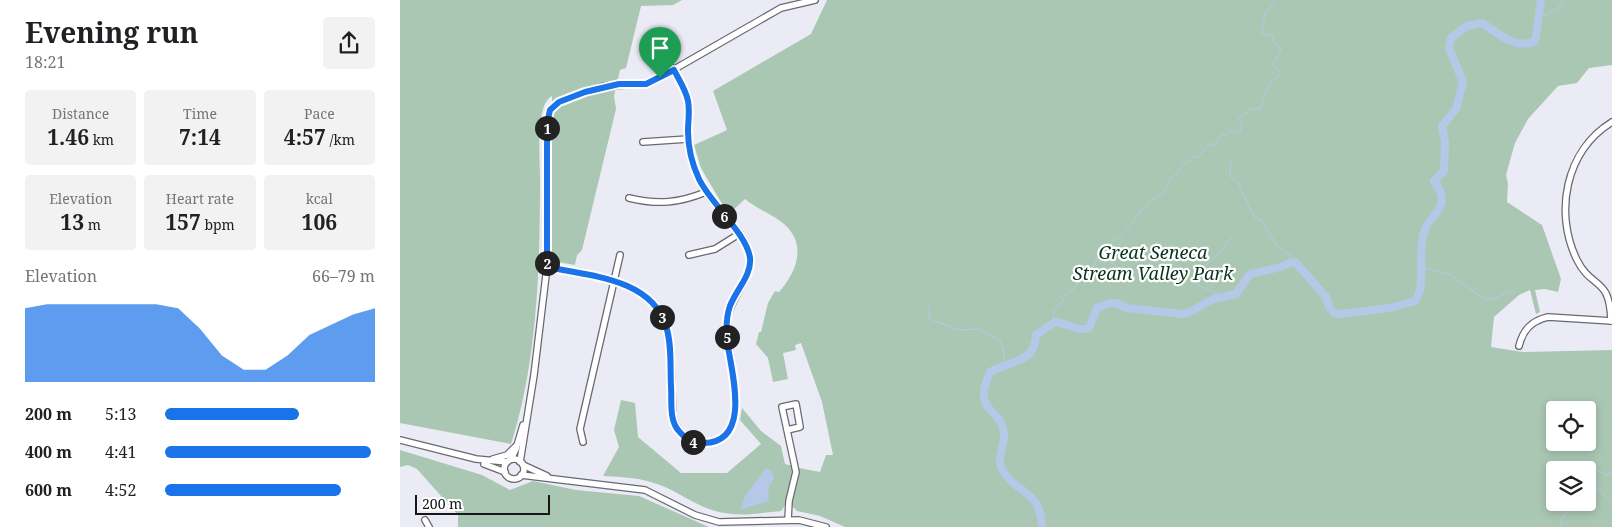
<!DOCTYPE html>
<meta charset="utf-8">
<style>
body{margin:0;font-family:"Noto Serif",serif;background:#f2f2f2;color:#202124;height:100vh;display:flex;flex-direction:column;font-size:19px;white-space:nowrap}
*{box-sizing:border-box;margin:0}
p{font-size:16px;color:#757577}
.icon{flex:none;width:28px;height:28px;fill:none;stroke:currentColor;stroke-width:2;stroke-linecap:round;stroke-linejoin:round}
.map{position:relative;flex:1;overflow:hidden}
.side{display:flex;flex-direction:column;background:#fff;width:400px}
.side>*{flex:none}
.buttons{position:absolute;left:1146px;top:401px;display:grid;gap:10px}
.buttons a{display:grid;place-items:center;width:50px;height:50px;border-radius:5px;background:#fff;box-shadow:0 2px 8px #0003;font-size:25px}
.scale{position:absolute;left:15px;bottom:12px;width:135px;box-sizing:border-box;padding-left:5px;border:2px solid #17171b;border-top:0;font-size:14px;line-height:18px;white-space:nowrap;color:#17171b;-webkit-text-stroke:4px #fff;paint-order:stroke}
.pin{position:absolute;display:grid;place-items:center;width:42px;height:42px;color:#fff;margin:-51px -21px;border-radius:50% 50% 50% 0;rotate:-45deg;box-shadow:0 0 5px #0007}
.pin .icon{rotate:45deg}
.km{position:absolute;width:25px;height:25px;margin:-12px;border-radius:50%;background:#222;color:#fff;font-size:14px;line-height:25px;text-align:center}
.round{display:grid;place-items:center;flex:none;width:52px;height:52px;border-radius:5px;background:#f2f2f2}
.head{display:flex;align-items:center;justify-content:space-between;height:85px;padding:0 25px}
h1{font-size:28px;font-weight:700;line-height:38px}
.stats{display:grid;grid-template-columns:repeat(3,1fr);gap:8px;height:85px;padding:5px 25px}
.stats div{display:grid;align-content:center;border-radius:5px;background:#f2f2f2;text-align:center}
.stats b{font-size:21px;font-weight:700}
.stats small{font-size:14px;font-weight:400}
.stats p{font-size:14px}
.chart{height:140px;padding:10px 25px}
.chart p{display:flex;justify-content:space-between}
.chart svg{width:100%;height:90px;margin-top:5px;fill:#1a73e8;opacity:.7}
ul{padding:0 25px;list-style:none;font-size:16px}
li{display:grid;grid-template-columns:80px 60px 1fr;align-items:center;height:38px}
li i{height:12px;border-radius:6px;background:#1a73e8}
main{display:flex;flex:1;min-height:0}
.map>svg:first-child{display:block}
</style>
<main>
<section class="side">
<div class="head"><div><h1>Evening run</h1><p>18:21</p></div><a class="round"><svg class="icon" aria-label="share" viewBox="0 0 24 24"><path d="M12 15V3M7 8l5-5 5 5M5 13v7h14v-7"/></svg></a></div>
<div class="stats">
<div><p>Distance</p><b>1.46<small> km</small></b></div>
<div><p>Time</p><b>7:14</b></div>
<div><p>Pace</p><b>4:57<small> /km</small></b></div>
</div>
<div class="stats">
<div><p>Elevation</p><b>13<small> m</small></b></div>
<div><p>Heart rate</p><b>157<small> bpm</small></b></div>
<div><p>kcal</p><b>106</b></div>
</div>
<div class="chart"><p><span>Elevation</span>66–79 m</p>
<svg viewBox="0 0 160 44" preserveAspectRatio="none"><path d="M0 44V8L10 6L20 6L30 6L40 6L50 6L60 6L70 8L80 18L90 31L100 38L110 38L120 31L130 21L140 16L150 11L160 8V44z"/></svg>
</div>
<ul>
<li><b>200 m</b>5:13<i style="width:64%"></i></li>
<li><b>400 m</b>4:41<i style="width:98%"></i></li>
<li><b>600 m</b>4:52<i style="width:84%"></i></li>
</ul>
</section>
<div class="map">
<svg width="1212" height="527" viewBox="0 0 1212 527">
<rect width="100%" height="100%" fill="#ebebf5"/>
<g fill="#aac7b4" fill-rule="evenodd">
<path d="M0,0H282L273,5L241,6L226,68L220,70L214,96L216,109L182,250L177,255L175,265L152,261V96C135,104 140,159 140,176C140,263 138,360 111,444L0,423Z"/>
<path d="M427,0H1212V65L1189,68L1177,83L1158,86L1128,119L1115,143L1106,175L1108,184L1107,202L1142,225L1161,279L1158,292L1145,289L1135,290L1140,312L1136,314L1130,290L1119,295L1094,317L1091,347L1123,352L1212,350V527H445L420,516L397,511L391,505L399,468L420,472L426,455H433L422,402L401,343L395,345L396,350L383,353L388,379L373,382L368,358L356,344L359,332H361L368,303L375,291L379,292C396,273 408,245 384,224C372,214 357,209 345,199L330,213L326,208L325,209L301,168L294,145L327,130L313,91L411,34ZM1155,410H1188V442H1155ZM1155,470H1188V502H1155Z"/>
<path d="M221,400L235,403L238,437L281,473H327L361,444L340,420L342,408L361,431L381,446L385,464L393,466C393,478 389,503 381,511C361,513 339,517 319,512C297,507 281,493 260,485C242,478 223,477 203,476L219,447L214,430Z"/>
<polygon points="0,450 82,475 110,490 133,481 176,490 239,496 309,527 58,527 58,515 17,469 8,465 0,467"/>
</g>
<path fill="#b6c8e7" d="M366,468L371,470L374,478L368,489L369,500C360,505 351,505 341,510L344,498Z"/>
<g fill="none" stroke-linecap="round" stroke-linejoin="round">
<g stroke="#b6c8e7" stroke-width="1">
<polyline points="1139,18 1158,8 1164,0"/>
<polyline points="831,162 830,177 837,181 855,218 861,220 879,248 900,261 897,264"/>
<path d="M701,257C714,262 732,253 742,247"/>
<polyline points="708,260 725,273"/>
<path d="M1020,267L1049,274L1086,300C1097,300 1105,291 1115,291"/>
<polyline points="823,297 798,285 800,271 820,252 832,237"/>
<polyline points="528,307 529,319 559,330 579,329 600,341 604,351 605,366"/>
<path d="M655,322L653,311L663,301L665,295L674,289L681,275L695,265L696,259C704,255 706,247 712,242C723,234 735,222 741,210L745,209L750,202L764,192L771,177L776,175L783,165L794,157L799,156L811,143L814,146L821,135L828,134L831,130L839,133L842,125L838,119L851,109H860L868,86L881,73L872,65L882,50L873,42L874,36L862,34L865,13L876,0"/>
<polyline points="1199,488 1204,495 1212,501"/>
<polyline points="1188,492 1199,488 1194,481 1193,474 1197,470 1206,475 1212,472"/>
<polyline points="1160,527 1164,515 1180,505 1179,502"/>
</g>
<path stroke="#b6c8e7" stroke-width="8" d="M642,527C641,489 615,494 602,469C596,459 605,445 604,435C602,405 571,416 590,372C610,360 635,364 636,335L655,322C667,323 677,332 689,328L697,308L710,303H716L727,308L782,314L788,313L813,299L836,294L850,274L881,267L891,262L897,264L926,297L929,307L934,313L941,314L990,308L1015,301C1027,286 1017,252 1024,232C1030,212 1054,208 1034,181L1044,171L1045,142L1042,126L1056,109L1063,82L1049,48L1051,38L1067,26L1082,23C1098,33 1114,49 1134,42L1136,37L1141,0"/>
<defs>
<g id="minor">
<polyline points="243,142 288,139"/>
<path d="M229,198C258,205 279,203 306,192"/>
<polyline points="289,255 315,249 339,234"/>
<path d="M147,267C189,276 254,278 266,328C273,355 271,388 273,416C275,427 280,434 290,440C297,444 307,444 315,441C355,425 322,348 328,317C331,296 353,278 350,257C346,231 319,213 306,192C295,174 287,152 288,131C288,121 290,110 288,100C282,78 258,58 262,35"/>
<path d="M1211,321C1210,276 1192,290 1177,260C1154,213 1165,151 1212,122"/>
<path d="M1119,346C1123,330 1131,321 1148,317L1212,321"/>
<polyline points="387,430 382,407 396,404 400,427 387,430 396,472 389,501 388,520"/>
<polyline points="0,440 76,459 107,462"/>
<polyline points="183,442 180,429 220,255"/>
<polyline points="93,459 107,455 116,446"/>
<polyline points="111,459 116,449 123,425"/>
<circle cx="114" cy="469" r="10"/>
<polyline points="120,462 134,375 147,267 147,144 148,119 150,110 159,102 204,86 246,84 259,78 381,8 415,0"/>
<polyline points="84,464 105,472"/>
<polyline points="123,465 147,476"/>
<polyline points="121,475 245,490 295,515 319,522 399,520 426,527"/>
<polyline points="25,520 29,527"/>
</g>
</defs>
<use href="#minor" stroke="#696972" stroke-width="8"/>
<use href="#minor" stroke="#fff" stroke-width="5.5"/>
</g>
<g fill="none" stroke-linecap="round" stroke-linejoin="round">
<defs>
<path id="route" d="M274,70C279,80 286,90 288,101C290,111 288,121 288,131C288,148 292,164 299,179C311,204 347,234 350,258C352,275 336,290 330,306C326,317 326,328 327,340C330,367 354,442 304,443C294,444 284,438 278,430C269,419 272,400 271,386C270,367 272,344 266,326C251,278 189,276 147,267V144L148,119L150,110L159,102L185,92L219,84H246Z"/>
</defs>
<use href="#route" stroke="#fff" stroke-width="10"/>
<use href="#route" stroke="#1a73e8" stroke-width="6"/>
</g>
<g text-anchor="middle" stroke-width="4.5" stroke-linejoin="round" paint-order="stroke">
<g font-size="18" font-style="italic" fill="#09341e" stroke="#fff">
<text x="753" y="259">Great Seneca<tspan x="753" dy="21">Stream Valley Park</tspan></text>
</g>
</g>
</svg>
<div class="buttons">
<a><svg class="icon" aria-label="locate" viewBox="0 0 24 24"><circle cx="12" cy="12" r="6"/><path d="M12 2v4M12 18v4M2 12h4M18 12h4"/></svg></a>
<a><svg class="icon" aria-label="layers" viewBox="0 0 24 24"><path d="M12 4l9 5-9 5-9-5zM3 14l9 5 9-5"/></svg></a>
</div>
<div class="scale">200 m</div>
<div class="pin" style="left:260px;top:78px;background:#1e9e55"><svg class="icon" aria-label="arrive" viewBox="0 0 24 24"><path d="M6 21V4h12l-3 4 3 4H6"/></svg></div>
<b class="km" style="left:147px;top:128px">1</b>
<b class="km" style="left:147px;top:263px">2</b>
<b class="km" style="left:262px;top:317px">3</b>
<b class="km" style="left:293px;top:442px">4</b>
<b class="km" style="left:327px;top:337px">5</b>
<b class="km" style="left:324px;top:216px">6</b>
</div>
</main>
